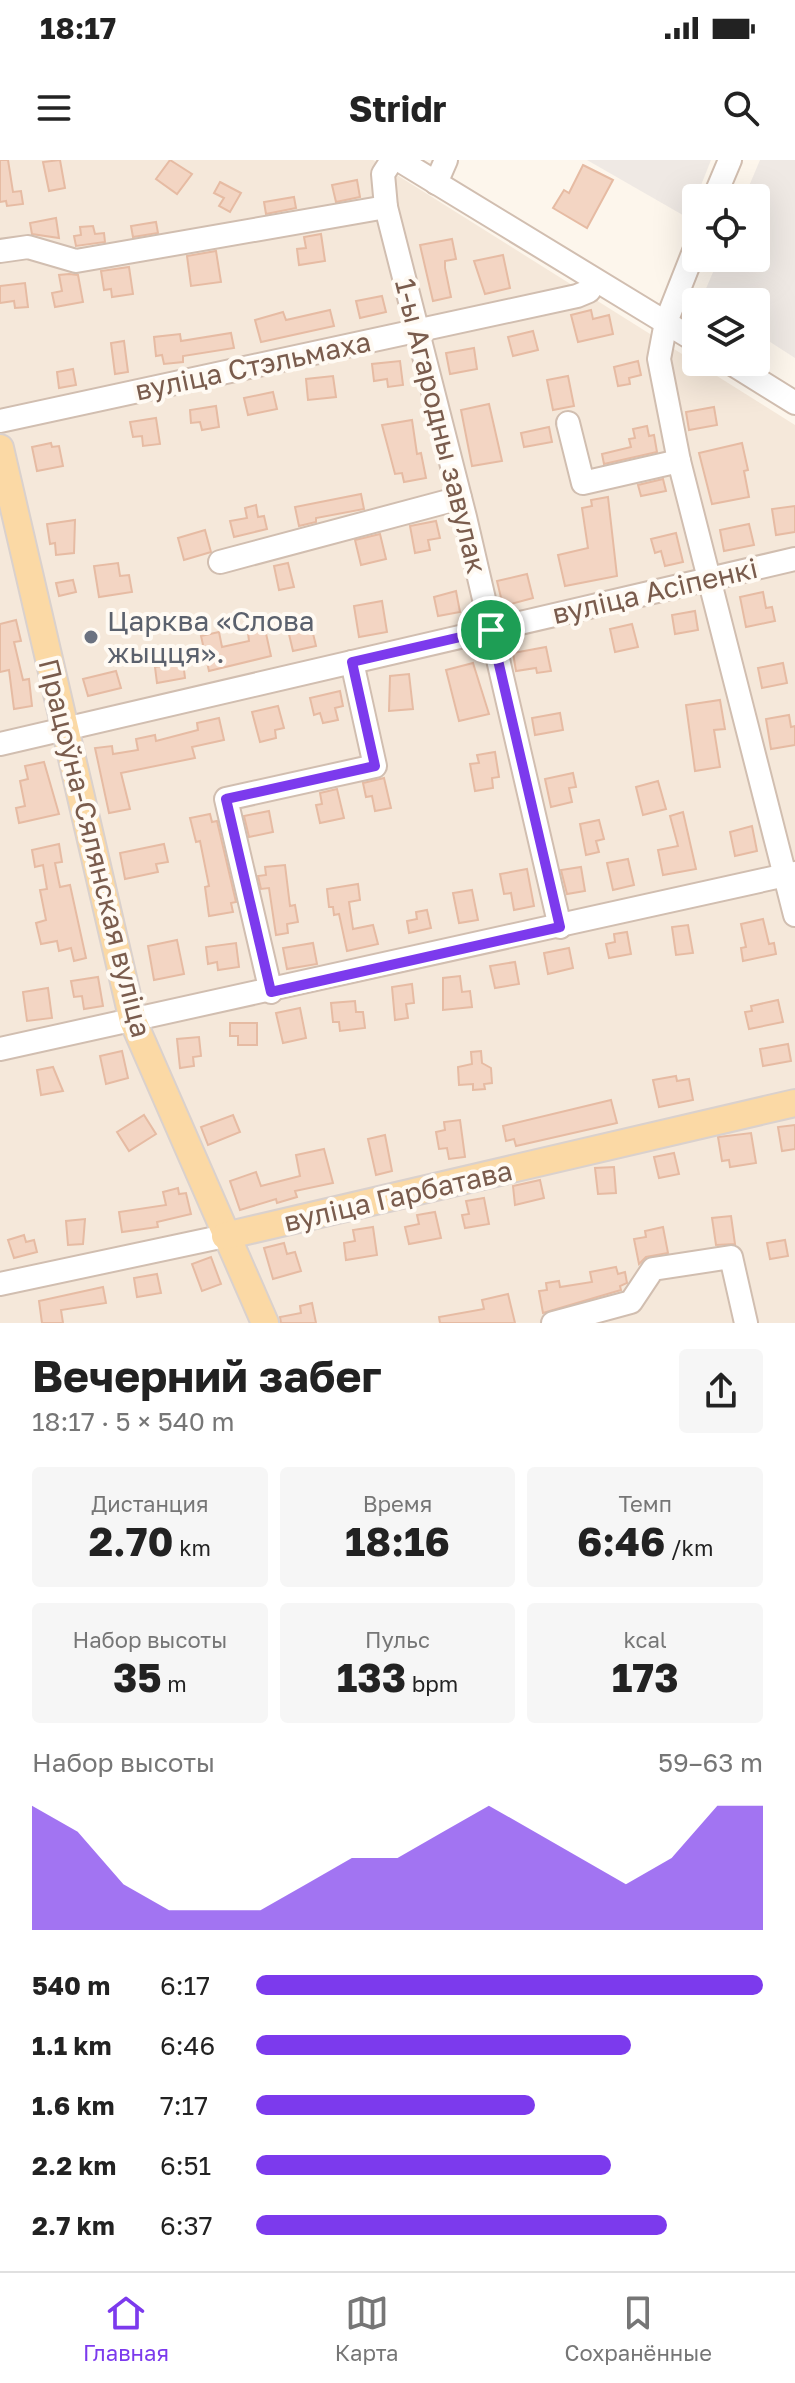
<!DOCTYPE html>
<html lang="ru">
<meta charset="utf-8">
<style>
body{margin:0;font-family:"Golos Text",sans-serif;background:#f6f6f6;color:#222;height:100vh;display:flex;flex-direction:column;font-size:30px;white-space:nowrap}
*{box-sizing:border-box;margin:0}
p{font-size:26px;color:#767676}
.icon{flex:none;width:44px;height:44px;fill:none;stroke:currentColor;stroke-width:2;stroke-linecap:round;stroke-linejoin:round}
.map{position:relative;height:1163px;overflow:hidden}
.side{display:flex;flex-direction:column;background:#fff;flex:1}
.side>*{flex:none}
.fabs{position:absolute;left:682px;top:24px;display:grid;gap:16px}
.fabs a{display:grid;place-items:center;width:88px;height:88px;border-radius:8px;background:#fff;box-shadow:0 8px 32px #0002;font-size:40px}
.pin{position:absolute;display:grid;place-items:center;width:68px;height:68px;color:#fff;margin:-34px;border:4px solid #fff;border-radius:50%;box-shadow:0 2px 8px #0007}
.round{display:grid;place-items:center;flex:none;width:84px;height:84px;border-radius:8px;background:#f6f6f6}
.head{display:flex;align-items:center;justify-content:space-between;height:136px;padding:0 32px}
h1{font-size:44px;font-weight:700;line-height:60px}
.stats{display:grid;grid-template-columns:repeat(3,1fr);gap:12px;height:136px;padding:8px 32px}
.stats div{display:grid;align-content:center;border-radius:8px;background:#f6f6f6;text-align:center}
.stats b{font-size:40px;font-weight:700}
.stats small{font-size:22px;font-weight:400}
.stats p{font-size:22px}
.chart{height:224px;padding:16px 32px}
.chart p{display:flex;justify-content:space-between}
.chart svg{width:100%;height:144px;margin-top:8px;fill:#7c3aed;opacity:.7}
ul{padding:0 32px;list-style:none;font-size:26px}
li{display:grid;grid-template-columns:128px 96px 1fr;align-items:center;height:60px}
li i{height:20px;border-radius:10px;background:#7c3aed}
.status{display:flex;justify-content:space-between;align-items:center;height:56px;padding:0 40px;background:#fff;direction:ltr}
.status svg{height:22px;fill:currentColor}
header{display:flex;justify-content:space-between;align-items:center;height:104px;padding:0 32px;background:#fff;font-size:36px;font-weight:700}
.dock{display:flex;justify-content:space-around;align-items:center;height:112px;border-top:2px solid #e0e0e0;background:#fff;font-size:22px;color:#767676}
.dock a{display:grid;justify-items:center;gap:4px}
.dock .active{color:#7c3aed}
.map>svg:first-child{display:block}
</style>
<div class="status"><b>18:17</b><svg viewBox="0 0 49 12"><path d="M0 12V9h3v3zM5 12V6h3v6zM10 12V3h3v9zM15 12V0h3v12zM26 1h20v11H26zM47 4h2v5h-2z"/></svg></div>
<header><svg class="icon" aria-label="menu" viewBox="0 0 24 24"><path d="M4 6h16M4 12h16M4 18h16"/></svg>Stridr<svg class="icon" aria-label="search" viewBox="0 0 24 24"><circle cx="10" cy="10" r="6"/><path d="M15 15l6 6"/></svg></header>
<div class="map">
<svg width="795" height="1163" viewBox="0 0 795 1163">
<rect width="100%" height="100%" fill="#fdf6ec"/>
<polygon fill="#f5e8da" points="0,0 373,0 795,265 795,1163 0,1163"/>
<g fill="#efe9e4">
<polygon points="587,0 711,0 688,58"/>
<polygon points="760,0 795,0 795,198 756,173 756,142 707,142 702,138 719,98 756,98 756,38 744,38"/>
</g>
<g fill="#f3d5c3" stroke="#e6bba3" stroke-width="2">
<polygon points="0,0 8,0 13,32 21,31 23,44 7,46 6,41 0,42"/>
<polygon points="60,0 65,28 49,31 43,2"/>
<polygon points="170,0 192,14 177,34 156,19"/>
<polygon points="583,5 613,20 587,68 553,48 564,30 569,33"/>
<polygon points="357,20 360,37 336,42 332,25"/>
<polygon points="220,22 241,33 230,52 219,46 224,38 214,33"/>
<polygon points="294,37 296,48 266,54 264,42"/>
<polygon points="56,58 59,78 32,74 30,63"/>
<polygon points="156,62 158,73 133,77 131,66"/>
<polygon points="93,66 95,74 104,73 105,82 76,86 74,76 81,75 80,67"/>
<polygon points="321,74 325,101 299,105 297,89 306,88 304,77"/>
<polygon points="452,79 456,99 445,101 445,108 451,137 433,141 420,85"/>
<polygon points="216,91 221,122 191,126 187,96"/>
<polygon points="503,95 510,128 485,134 474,101"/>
<polygon points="129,107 133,134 112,137 111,129 104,130 101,111"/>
<polygon points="69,114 78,115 83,142 55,147 52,133 62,131 59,115"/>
<polygon points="25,123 28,147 15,148 14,141 0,143 0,126"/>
<polygon points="382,136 386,152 360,158 356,141"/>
<polygon points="330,150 334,166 261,182 255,160 283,152 286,160"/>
<polygon points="591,150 593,159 609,155 613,174 578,182 571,155"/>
<polygon points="533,171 538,190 513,196 508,177"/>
<polygon points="231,173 234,188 183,196 183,202 164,204 162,195 156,196 154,177 180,174 181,181"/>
<polygon points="124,181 128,212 115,214 111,183"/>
<polygon points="474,188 477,209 450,214 446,193"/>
<polygon points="400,201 403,225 388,227 387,219 374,221 372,204"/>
<polygon points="638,201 641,215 629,218 630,224 618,226 614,207"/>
<polygon points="73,209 76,225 59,228 57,212"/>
<polygon points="333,216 336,237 308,240 306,219"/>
<polygon points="568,216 574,246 553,250 547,220"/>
<polygon points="273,232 277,249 248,255 244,238"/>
<polygon points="489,244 502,301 472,306 461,250"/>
<polygon points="216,246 219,267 202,270 200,262 191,263 190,250"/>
<polygon points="714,247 717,265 689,270 686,252"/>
<polygon points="156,258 160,284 143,286 142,276 133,277 130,262"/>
<polygon points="412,260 417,294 421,293 426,318 404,322 402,313 395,314 382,265"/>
<polygon points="647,266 649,276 654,275 657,292 604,304 602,294 631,287 629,279 635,278 633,269"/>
<polygon points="549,267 552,282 524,287 521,273"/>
<polygon points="51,283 52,287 59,286 63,306 37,311 32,287"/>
<polygon points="742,283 748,310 744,311 749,337 712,344 699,293"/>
<polygon points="663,319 666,331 641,336 638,325"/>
<polygon points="361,334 364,349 316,358 316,362 299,366 295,347"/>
<polygon points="608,337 617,416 565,426 558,395 588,388 582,348 592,346 591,340"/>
<polygon points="256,345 258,357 264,356 267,369 234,377 230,361 247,358 245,348"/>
<polygon points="795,346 795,372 776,375 772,349"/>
<polygon points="75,360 74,393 56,395 55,383 50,384 47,364"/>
<polygon points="436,361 440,378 428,380 430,390 415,393 410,366"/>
<polygon points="749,364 754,385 724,391 720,370"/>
<polygon points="205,370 211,392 184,400 178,378"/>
<polygon points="676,373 683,402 665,406 661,391 655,393 651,379"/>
<polygon points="380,374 386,399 361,405 355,380"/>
<polygon points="118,403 120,416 129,415 132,432 99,437 94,406"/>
<polygon points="288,403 294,427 279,430 274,406"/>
<polygon points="527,414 533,438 503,446 497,421"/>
<polygon points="73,420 76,432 59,436 56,423"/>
<polygon points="456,431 460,452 438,456 434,437"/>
<polygon points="763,432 766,448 772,447 775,461 746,467 740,437"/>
<polygon points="382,441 387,472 359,477 354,446"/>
<polygon points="695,451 698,470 675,474 672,455"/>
<polygon points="16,460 21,481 14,482 23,520 29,519 32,546 14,549 9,510 0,512 0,464"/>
<polygon points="310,461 316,486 293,491 287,466"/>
<polygon points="632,464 638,487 615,492 610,469"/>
<polygon points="265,469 271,496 209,511 201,476 219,472 222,487 249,481 248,473"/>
<polygon points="546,487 551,511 537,513 536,508 516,511 513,493"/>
<polygon points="183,502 185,518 157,523 155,507"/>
<polygon points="473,503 489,554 459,561 446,510"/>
<polygon points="783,503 787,523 762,528 758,508"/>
<polygon points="116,511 121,528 88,536 83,519"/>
<polygon points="409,514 413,549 389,551 390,516"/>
<polygon points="340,531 343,546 335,548 338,560 323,563 320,553 314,555 310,538"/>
<polygon points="720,540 725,569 714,570 720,607 695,611 686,545"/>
<polygon points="278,546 284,568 275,570 276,578 260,582 252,552"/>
<polygon points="560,553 563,570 535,575 532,558"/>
<polygon points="789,555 791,567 795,566 795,585 771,589 766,559"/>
<polygon points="219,558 224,580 192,587 195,598 121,613 130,649 109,653 95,588 112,586 113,594 138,590 136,579 155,575 156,581 198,570 197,563"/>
<polygon points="495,592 499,617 492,618 493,628 475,631 470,604 479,603 477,595"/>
<polygon points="44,602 59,654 19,663 16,648 25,646 20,621 28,619 25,606"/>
<polygon points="573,613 576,627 569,628 572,642 551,647 545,619"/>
<polygon points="384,618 391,648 375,651 372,636 366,637 363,623"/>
<polygon points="658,621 666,649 643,655 636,627"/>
<polygon points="337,629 344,658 320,663 316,645 322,644 320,633"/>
<polygon points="269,651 273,672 249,677 244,656"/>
<polygon points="683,652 696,709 663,715 658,690 678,686 670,656"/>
<polygon points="210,654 212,662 217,661 236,742 231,743 233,752 209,756 205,727 209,726 200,681 196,682 190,658"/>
<polygon points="599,660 604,679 596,681 599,692 586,695 580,664"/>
<polygon points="752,666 757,691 735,696 730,672"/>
<polygon points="59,684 62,702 55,703 60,727 70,725 86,798 74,801 71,788 59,791 57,781 41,784 36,763 46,760 40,730 47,729 43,705 35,707 32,690"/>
<polygon points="164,684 168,702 156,704 158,712 125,719 120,693"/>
<polygon points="628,699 634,725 613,730 607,703"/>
<polygon points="285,705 290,746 295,745 298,762 287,764 288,773 276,775 269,728 261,729 258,716 266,715 265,707"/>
<polygon points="581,707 585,731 567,734 561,710"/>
<polygon points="527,709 534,746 514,750 511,733 504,734 500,714"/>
<polygon points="358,724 360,740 349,742 353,769 373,765 378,784 347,791 339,754 334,755 333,747 329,747 327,729"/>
<polygon points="472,730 478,760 459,763 453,733"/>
<polygon points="427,750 431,768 409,773 407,761 417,759 416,752"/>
<polygon points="763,759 769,784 774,783 776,794 743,801 741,788 746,787 741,764"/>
<polygon points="688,765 693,793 676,795 672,767"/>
<polygon points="627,772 631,794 609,798 606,784 615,782 614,774"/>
<polygon points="177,780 184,814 154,820 148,786"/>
<polygon points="236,783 239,807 218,810 217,802 208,804 206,787"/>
<polygon points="313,783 317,804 287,809 283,788"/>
<polygon points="569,788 573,808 548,814 544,793"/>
<polygon points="515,802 519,824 495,828 490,806"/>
<polygon points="460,816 462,832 470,831 472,847 443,850 443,818"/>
<polygon points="98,817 103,846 84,849 82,836 74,837 71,821"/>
<polygon points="412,824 414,843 406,844 408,858 395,860 392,827"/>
<polygon points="48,828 52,858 27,861 23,832"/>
<polygon points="778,840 783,862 749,869 745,852 752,851 751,846"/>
<polygon points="355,841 356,852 363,852 365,868 340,871 339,862 333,862 331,843"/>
<polygon points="300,848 306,878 283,883 276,853"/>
<polygon points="230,863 257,863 257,885 238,885 238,876 230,876"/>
<polygon points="199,877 201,896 193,897 194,906 180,908 177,879"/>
<polygon points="788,884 791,901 763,906 760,889"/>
<polygon points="122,891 128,918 106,924 100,896"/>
<polygon points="481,891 482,903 491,908 492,923 484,924 485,929 473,930 473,924 459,925 458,907 472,904 471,892"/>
<polygon points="53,907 63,931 41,935 37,910"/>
<polygon points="676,916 677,921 689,919 693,940 659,947 653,920"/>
<polygon points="611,940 617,963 516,986 514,979 506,981 503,966"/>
<polygon points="144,955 156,974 129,991 117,972"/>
<polygon points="233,955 240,972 208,985 201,967"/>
<polygon points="460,960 465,997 449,999 447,988 439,989 436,972 445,970 444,962"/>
<polygon points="795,965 795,989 782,991 778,967"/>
<polygon points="751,973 756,1003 730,1007 729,1000 722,1001 718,977"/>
<polygon points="385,975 392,1011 376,1015 368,979"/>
<polygon points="324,989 333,1023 295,1031 297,1037 277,1043 276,1039 240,1050 230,1021 256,1012 261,1026 300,1016 296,995"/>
<polygon points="674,993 679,1014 659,1018 654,997"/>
<polygon points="614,1007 616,1033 598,1034 595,1008"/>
<polygon points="540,1020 544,1038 515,1045 513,1026"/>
<polygon points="178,1028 179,1034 186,1033 191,1054 157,1062 158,1067 122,1072 119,1052 166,1045 163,1032"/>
<polygon points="484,1038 489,1064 465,1068 462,1055 469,1054 466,1041"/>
<polygon points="435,1052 441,1078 409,1084 405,1067 419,1064 417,1055"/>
<polygon points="731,1056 735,1084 716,1085 712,1058"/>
<polygon points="85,1059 83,1084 68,1085 66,1061"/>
<polygon points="373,1067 377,1095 346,1100 344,1083 355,1081 353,1070"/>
<polygon points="663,1067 668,1093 646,1097 639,1104 634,1079 646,1077 645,1071"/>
<polygon points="24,1075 26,1082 34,1080 37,1092 14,1098 8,1080"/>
<polygon points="785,1080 788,1096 770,1099 767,1083"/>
<polygon points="284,1083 287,1094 295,1092 301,1111 273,1119 264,1088"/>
<polygon points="211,1097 221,1124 202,1131 192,1104"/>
<polygon points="616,1107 618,1114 625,1112 627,1123 620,1126 621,1130 543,1153 539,1131 547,1130 546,1123 559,1121 560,1127 592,1122 590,1112"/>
<polygon points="157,1114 161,1133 137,1137 134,1118"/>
<polygon points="103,1127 106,1143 61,1150 63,1163 42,1163 39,1141"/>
<polygon points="508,1134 515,1163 440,1163 439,1157 484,1149 482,1140"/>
<polygon points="312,1143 316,1163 281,1163 280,1157 301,1153 300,1146"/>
</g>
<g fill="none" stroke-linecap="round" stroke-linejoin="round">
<defs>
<g id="minor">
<polyline points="392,0 383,14 386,47 465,357 560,767"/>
<polyline points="399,0 696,181"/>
<polyline points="436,23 446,0"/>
<polyline points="714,38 730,0"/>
<polyline points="696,86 666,162 659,199 679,301 795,755"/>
<polyline points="0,91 28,87 76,101 386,47"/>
<polyline points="729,202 795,243"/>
<polyline points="0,261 577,136 589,131 595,122"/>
<polyline points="568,263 583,323 679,301"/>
<polyline points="220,402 460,338"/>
<polyline points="0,584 795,399"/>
<polyline points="271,832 226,639 375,606 352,502"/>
<polyline points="0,889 795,713"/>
<polyline points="0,1124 225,1076"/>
<polyline points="553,1163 631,1142 653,1109 731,1097 746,1163"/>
</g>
<g id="major">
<polyline points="0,288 133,861 265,1163"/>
<polyline points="225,1076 795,943"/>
</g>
</defs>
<use href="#minor" stroke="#d1beb0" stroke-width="26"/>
<use href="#major" stroke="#dad1cd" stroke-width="30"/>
<use href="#minor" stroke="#fff" stroke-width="22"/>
<use href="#major" stroke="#fbd9a5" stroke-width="26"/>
</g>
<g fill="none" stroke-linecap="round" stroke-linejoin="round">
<defs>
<polygon id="route" points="491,470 560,767 271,832 226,639 375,606 352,502"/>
</defs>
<use href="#route" stroke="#fff" stroke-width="16"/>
<use href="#route" stroke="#7c3aed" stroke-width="10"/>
</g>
<circle fill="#6b7280" stroke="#fffaf3" stroke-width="3" cx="91" cy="477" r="8"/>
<g text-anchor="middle" stroke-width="8" stroke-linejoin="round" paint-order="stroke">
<g font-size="28" fill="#7a5c4d" stroke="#fffaf3">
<text transform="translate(253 206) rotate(-12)" y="10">вуліца Стэльмаха</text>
<text transform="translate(441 266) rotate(76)" y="10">1-ы Агародны завулак</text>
<text transform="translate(655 431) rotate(-13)" y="10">вуліца Асіпенкі</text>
<text transform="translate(95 688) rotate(76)" y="10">Працоўна-Сялянская вуліца</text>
<text transform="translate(398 1036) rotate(-13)" y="10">вуліца Гарбатава</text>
</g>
<g font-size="28" fill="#5b616d" stroke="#fffaf3" text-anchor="start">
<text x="107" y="471">Царква «Слова<tspan x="107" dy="32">жыцця».</tspan></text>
</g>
</g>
</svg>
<div class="fabs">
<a><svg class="icon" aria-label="locate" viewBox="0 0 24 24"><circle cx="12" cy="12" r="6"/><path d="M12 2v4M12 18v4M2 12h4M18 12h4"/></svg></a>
<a><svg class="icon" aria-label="layers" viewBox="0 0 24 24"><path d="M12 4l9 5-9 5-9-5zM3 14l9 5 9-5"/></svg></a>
</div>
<div class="pin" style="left:491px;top:470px;background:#1e9e55"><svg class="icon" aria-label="arrive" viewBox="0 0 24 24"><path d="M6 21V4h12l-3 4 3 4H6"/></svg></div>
</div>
<section class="side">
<div class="head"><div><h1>Вечерний забег</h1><p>18:17 · 5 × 540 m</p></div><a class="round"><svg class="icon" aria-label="share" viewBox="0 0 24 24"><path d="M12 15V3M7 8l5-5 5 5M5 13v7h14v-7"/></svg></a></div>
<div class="stats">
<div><p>Дистанция</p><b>2.70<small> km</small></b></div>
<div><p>Время</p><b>18:16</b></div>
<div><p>Темп</p><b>6:46<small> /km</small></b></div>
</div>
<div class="stats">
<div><p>Набор высоты</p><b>35<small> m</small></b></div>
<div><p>Пульс</p><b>133<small> bpm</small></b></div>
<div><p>kcal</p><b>173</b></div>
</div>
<div class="chart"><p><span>Набор высоты</span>59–63 m</p>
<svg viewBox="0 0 160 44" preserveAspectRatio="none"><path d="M0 44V6L10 14L20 30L30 38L40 38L50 38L60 30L70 22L80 22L90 14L100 6L110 14L120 22L130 30L140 22L150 6L160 6V44z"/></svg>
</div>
<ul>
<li><b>540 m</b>6:17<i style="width:100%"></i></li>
<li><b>1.1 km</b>6:46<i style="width:74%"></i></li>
<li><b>1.6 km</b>7:17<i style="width:55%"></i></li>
<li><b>2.2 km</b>6:51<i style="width:70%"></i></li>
<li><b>2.7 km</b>6:37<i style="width:81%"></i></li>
</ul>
</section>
<nav class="dock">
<a class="active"><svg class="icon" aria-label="home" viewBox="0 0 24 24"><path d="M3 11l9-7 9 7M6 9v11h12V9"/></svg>Главная</a>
<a><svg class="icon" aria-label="map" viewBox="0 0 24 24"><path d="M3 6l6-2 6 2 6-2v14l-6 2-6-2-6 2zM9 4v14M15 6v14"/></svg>Карта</a>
<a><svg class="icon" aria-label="saved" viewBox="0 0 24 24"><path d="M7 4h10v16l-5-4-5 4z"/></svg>Сохранённые</a>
</nav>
